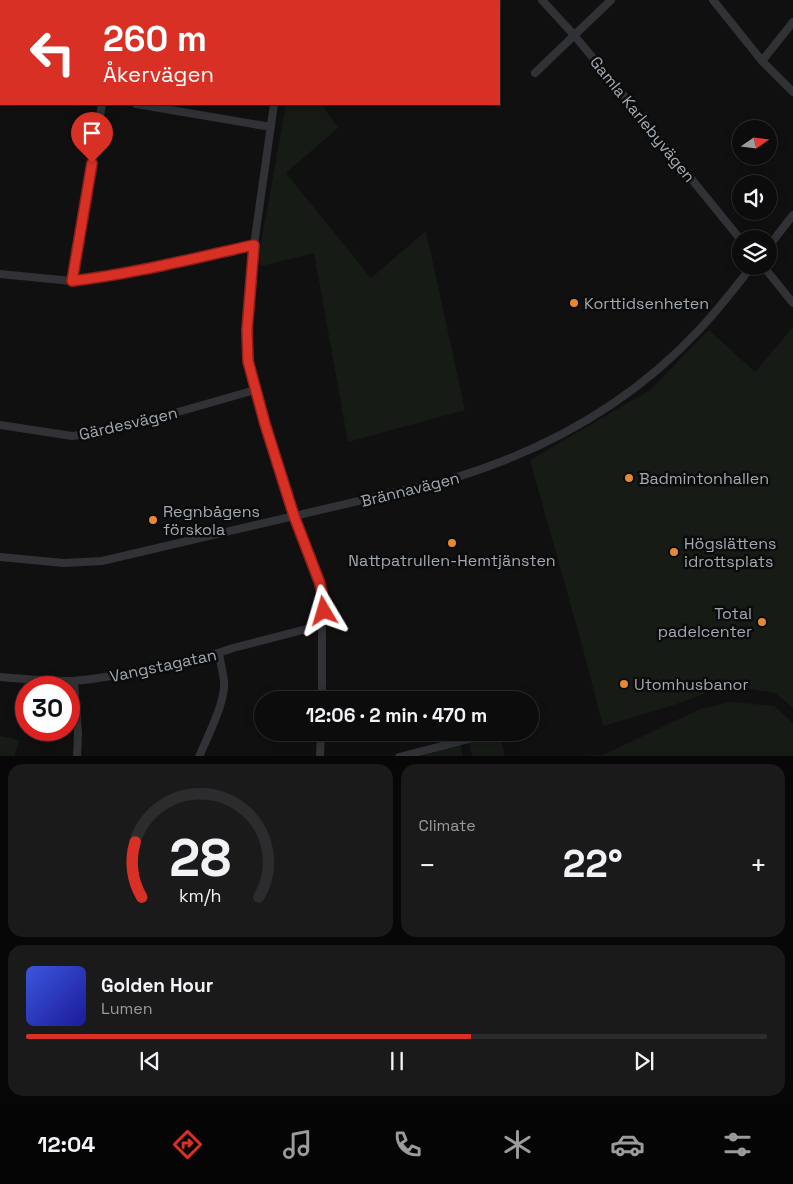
<!DOCTYPE html>
<meta charset="utf-8">
<style>
body{margin:0;font-family:"Space Grotesk",sans-serif;background:#1a1a1b;color:#f1f3f6;height:100vh;display:flex;flex-direction:column;font-size:19px;white-space:nowrap}
*{box-sizing:border-box;margin:0}
p{font-size:16px;color:#9a9b9d}
.icon{flex:none;width:28px;height:28px;fill:none;stroke:currentColor;stroke-width:2;stroke-linecap:round;stroke-linejoin:round}
.map{position:relative;height:756px;overflow:hidden}
.drawer{display:flex;flex-direction:column;gap:8px;padding:8px;background:#070707;flex:1}
.drawer>*{flex:none}
.hud{position:absolute;left:0px;top:0px;width:500px;height:105px;box-shadow:0 2px 12px #0003,0 0 0 1px #2c2c2e;background:#d93025;color:#fff;overflow:hidden}
.needle{width:32px;rotate:76deg}
.tools{position:absolute;left:732px;top:120px;display:grid;gap:10px}
.tools a{display:grid;place-items:center;width:45px;height:45px;border-radius:50%;background:#0c0c0d;box-shadow:0 2px 12px #0003,0 0 0 1px #2c2c2e;font-size:25px}
.speed{position:absolute;left:15px;top:676px;display:flex;gap:10px;font-size:25px;font-weight:700;text-align:center}
.speed>*{display:grid;place-content:center;width:65px;height:65px;border-radius:50%;background:#0c0c0d;box-shadow:0 2px 12px #0003,0 0 0 1px #2c2c2e;line-height:1}
.speed .limit{border:8px solid #d22;background:#fff;color:#111}
.pin{position:absolute;display:grid;place-items:center;width:42px;height:42px;color:#fff;margin:-51px -21px;border-radius:50% 50% 50% 0;rotate:-45deg;box-shadow:0 0 5px #0007}
.pin .icon{rotate:45deg}
.me{position:absolute;width:55px;margin:-28px;rotate:353deg;stroke-linejoin:round;filter:drop-shadow(0 0 4px #0008)}
.turn{display:flex;align-items:center;gap:18px;height:105px;padding:0 20px;font-size:22px}
.turn .icon{width:65px;height:65px;stroke-width:2.5}
.turn b{display:block;font-size:35px;line-height:42px}
.big{font-size:38px;font-weight:600;line-height:1.1}
.drawer .widget{flex:1;display:flex;flex-direction:column;justify-content:center;gap:8px;min-width:0;padding:0 18px;border-radius:15px;background:#1a1a1b}
.drawer .dial{align-items:center;gap:0}
.dial svg{height:130px;overflow:visible;fill:none;stroke:#2c2c2e;stroke-width:7;stroke-linecap:round;text-anchor:middle}
.dial text{fill:#f1f3f6;stroke:none}
.song{display:flex;align-items:center;gap:15px}
.cover{width:60px;height:60px;border-radius:8px;background:linear-gradient(135deg,hsl(230 70% 55%),hsl(240 70% 35%))}
.played{height:5px;border-radius:2px;background:linear-gradient(90deg,#d93025 60%,#2c2c2e 60%)}
.keys{display:flex;justify-content:space-around;direction:ltr}
.heat{display:flex;justify-content:space-between;align-items:center;font-size:28px;direction:ltr}
.drawer .tiles{flex:1;display:grid;gap:8px;grid-template-columns:1fr 1fr}
.widget:last-child{grid-column:span 2}
.trip{position:absolute;left:254px;top:691px;width:285px;height:50px;border-radius:25px;background:#0c0c0d;box-shadow:0 2px 12px #0003,0 0 0 1px #2c2c2e;font-weight:600;line-height:50px;text-align:center}
.tab-bar{display:flex;height:80px;justify-content:space-around;align-items:center;background:#050505;color:#9a9b9d}
.tab-bar .icon{width:35px;height:35px}
.tab-bar .active{color:#d93025}
.tab-bar b{font-size:22px;color:#f1f3f6}
.map>svg:first-child{display:block}
.green{fill:#161b16}
.lines{fill:none;stroke-linecap:round;stroke-linejoin:round}
.street{stroke:#313236;stroke-width:8}
.route-casing{stroke:#8d1f18;stroke-width:12}
.route{stroke:#d93025;stroke-width:9}
.poi-dot{fill:#e68933;stroke:#0b0b0c;stroke-width:2}
.labels{text-anchor:middle;stroke-width:5;stroke-linejoin:round;paint-order:stroke}
.street-label{font-size:16px;fill:#a1a9b1;stroke:#0b0b0c}
.poi-label{font-size:16px;fill:#a1a9b1;stroke:#0b0b0c;text-anchor:start}
</style>
<div class="map">
<svg width="793" height="757" viewBox="0 0 793 757">
<rect width="100%" height="100%" fill="#101011"/>
<path class="green" d="M286,104H324L322,105L338,128L286,173L371,278L426,231L465,410L348,442L314,253L261,266L259,254Z
M793,327V708L775,693L727,685L674,705L603,726L582,645L530,460L650,390L709,330L755,372Z
M731,702L774,706L793,723V756H581L603,755L700,709Z
M500,735L505,756H472L469,743Z
M0,736L20,740L14,756H0Z
M460,744L463,756L414,757Z"/>
<g class="lines">
<path class="street" d="M278,0V1
M542,0L574,35L598,64L741,240
M713,0L762,61L793,92
M119,1V0
M0,22H1
M762,61L793,22
M535,73L611,0
M136,104L271,127
M274,104L254,245L247,330L248,361L265,424L292,509L315,570L322,592L324,611L322,625V700
M769,246L793,215
M763,266L793,303
M0,274L10,275L72,281L93,278L166,264L254,245
M72,281L102,104
M0,425L72,436L88,434L164,416L255,390
M0,557L64,563L102,561L444,481C541,453 629,405 699,330C718,310 735,288 752,266
M0,677C24,679 48,681 72,681C89,680 106,677 122,674C159,668 197,661 233,648L322,625
M74,681L78,733L77,757
M530,723L531,722
M199,757C207,737 226,702 224,681C223,672 220,662 219,653
M320,757L321,732
M399,757L496,732"/>
</g>
<g class="lines">
<g class="route-casing">
<path id="route" d="M92,163L72,281C133,274 194,258 254,245L247,330L248,361L265,424L294,516L319,581L322,592L324,611"/>
</g>
<use href="#route" class="route"/>
</g>
<g class="poi-dot">
<circle cx="574" cy="303" r="5"/>
<circle cx="629" cy="478" r="5"/>
<circle cx="153" cy="520" r="5"/>
<circle cx="452" cy="543" r="5"/>
<circle cx="674" cy="552" r="5"/>
<circle cx="762" cy="622" r="5"/>
<circle cx="624" cy="684" r="5"/>
</g>
<g class="labels">
<g class="street-label">
<text transform="translate(643 119) rotate(51)" y="6">Gamla Karlebyvägen</text>
<text transform="translate(128 423) rotate(-13)" y="6">Gärdesvägen</text>
<text transform="translate(410 489) rotate(-14)" y="6">Brännavägen</text>
<text transform="translate(163 665) rotate(-12)" y="6">Vangstagatan</text>
</g>
<g class="poi-label">
<text x="584" y="309">Korttidsenheten</text>
<text x="639" y="484">Badmintonhallen</text>
<text x="163" y="517">Regnbågens<tspan x="163" dy="18">förskola</tspan></text>
<text x="684" y="549">Högslättens<tspan x="684" dy="18">idrottsplats</tspan></text>
<text x="452" y="566" text-anchor="middle">Nattpatrullen-Hemtjänsten</text>
<text x="752" y="619" text-anchor="end">Total<tspan x="752" dy="18">padelcenter</tspan></text>
<text x="634" y="690">Utomhusbanor</text>
</g>
</g>
</svg>
<div class="tools">
<a><svg class="needle" viewBox="-14 -14 28 28"><path d="M0-13l5 13h-10z" fill="#e53935"/><path d="M0 13l5-13h-10z" fill="#9a9b9d"/></svg></a>
<a><svg class="icon" aria-label="sound" viewBox="0 0 24 24"><path d="M4 9h4l5-4v14l-5-4H4zM17 9q2 3 0 6"/></svg></a>
<a><svg class="icon" aria-label="layers" viewBox="0 0 24 24"><path d="M12 4l9 5-9 5-9-5zM3 14l9 5 9-5"/></svg></a>
</div>
<div class="speed"><div class="limit">30</div></div>
<div class="pin" style="left:92px;top:163px;background:#d93025"><svg class="icon" aria-label="arrive" viewBox="0 0 24 24"><path d="M6 21V4h12l-3 4 3 4H6"/></svg></div>
<svg class="me" style="left:324px;top:611px" viewBox="-20 -20 40 40"><path d="M0-17L14 15 0 8-14 15z" fill="#d93025" stroke="#fff" stroke-width="4"/></svg>
<div class="trip">12:06 · 2 min · 470 m</div>
<div class="hud">
<div class="turn"><svg class="icon" aria-label="left" viewBox="0 0 24 24"><path d="M17 20v-9H6M10 6l-5 5 5 5"/></svg><div><b>260 m</b>Åkervägen</div></div>
</div>
</div>
<section class="drawer">
<div class="tiles">
<div class="widget dial"><svg viewBox="0 0 100 80">
<path d="M14 69A42 42 0 1 1 86 69"/>
<path d="M14 69A42 42 0 0 1 10 35" stroke="#d93025"/>
<text x="50" y="56" font-size="32" font-weight="700">28</text>
<text x="50" y="72" font-size="11">km/h</text>
</svg></div>
<div class="widget"><p>Climate</p>
<div class="heat"><a>−</a><b class="big">22°</b><a>+</a></div>
</div>
<div class="widget">
<div class="song"><i class="cover"></i><div><b>Golden Hour</b><p>Lumen</p></div></div>
<div class="played"></div>
<div class="keys"><svg class="icon" aria-label="previous" viewBox="0 0 24 24"><path d="M18 5L8 12l10 7zM5 5v14"/></svg><svg class="icon" aria-label="pause" viewBox="0 0 24 24"><path d="M8 5v14M16 5v14"/></svg><svg class="icon" aria-label="next" viewBox="0 0 24 24"><path d="M6 5l10 7-10 7zM19 5v14"/></svg></div>
</div>
</div>
</section>
<nav class="tab-bar">
<b>12:04</b>
<svg class="icon active" aria-label="directions" viewBox="0 0 24 24"><path d="M12 3l9 9-9 9-9-9zM9 14v-3h6M13 9l2 2-2 2"/></svg>
<svg class="icon" aria-label="music" viewBox="0 0 24 24"><path d="M9 18V5l10-2v13"/><circle cx="6" cy="18" r="3"/><circle cx="16" cy="16" r="3"/></svg>
<svg class="icon" aria-label="phone" viewBox="0 0 24 24"><path d="M5 4h4l2 5-3 2q2 4 5 5l2-3 5 2v4C11 20 4 13 5 4z"/></svg>
<svg class="icon" aria-label="climate" viewBox="0 0 24 24"><path d="M12 3v18M4 7l16 10M4 17L20 7"/></svg>
<svg class="icon" aria-label="car" viewBox="0 0 24 24"><path d="M5 17H2v-5l4-1 3-4h7l3 4 3 1v5h-3M9 17h6M6 11h13"/><circle cx="7" cy="17" r="2"/><circle cx="17" cy="17" r="2"/></svg>
<svg class="icon" aria-label="filters" viewBox="0 0 24 24"><path d="M4 7h16M4 17h16"/><circle cx="9" cy="7" r="2"/><circle cx="15" cy="17" r="2"/></svg>
</nav>
